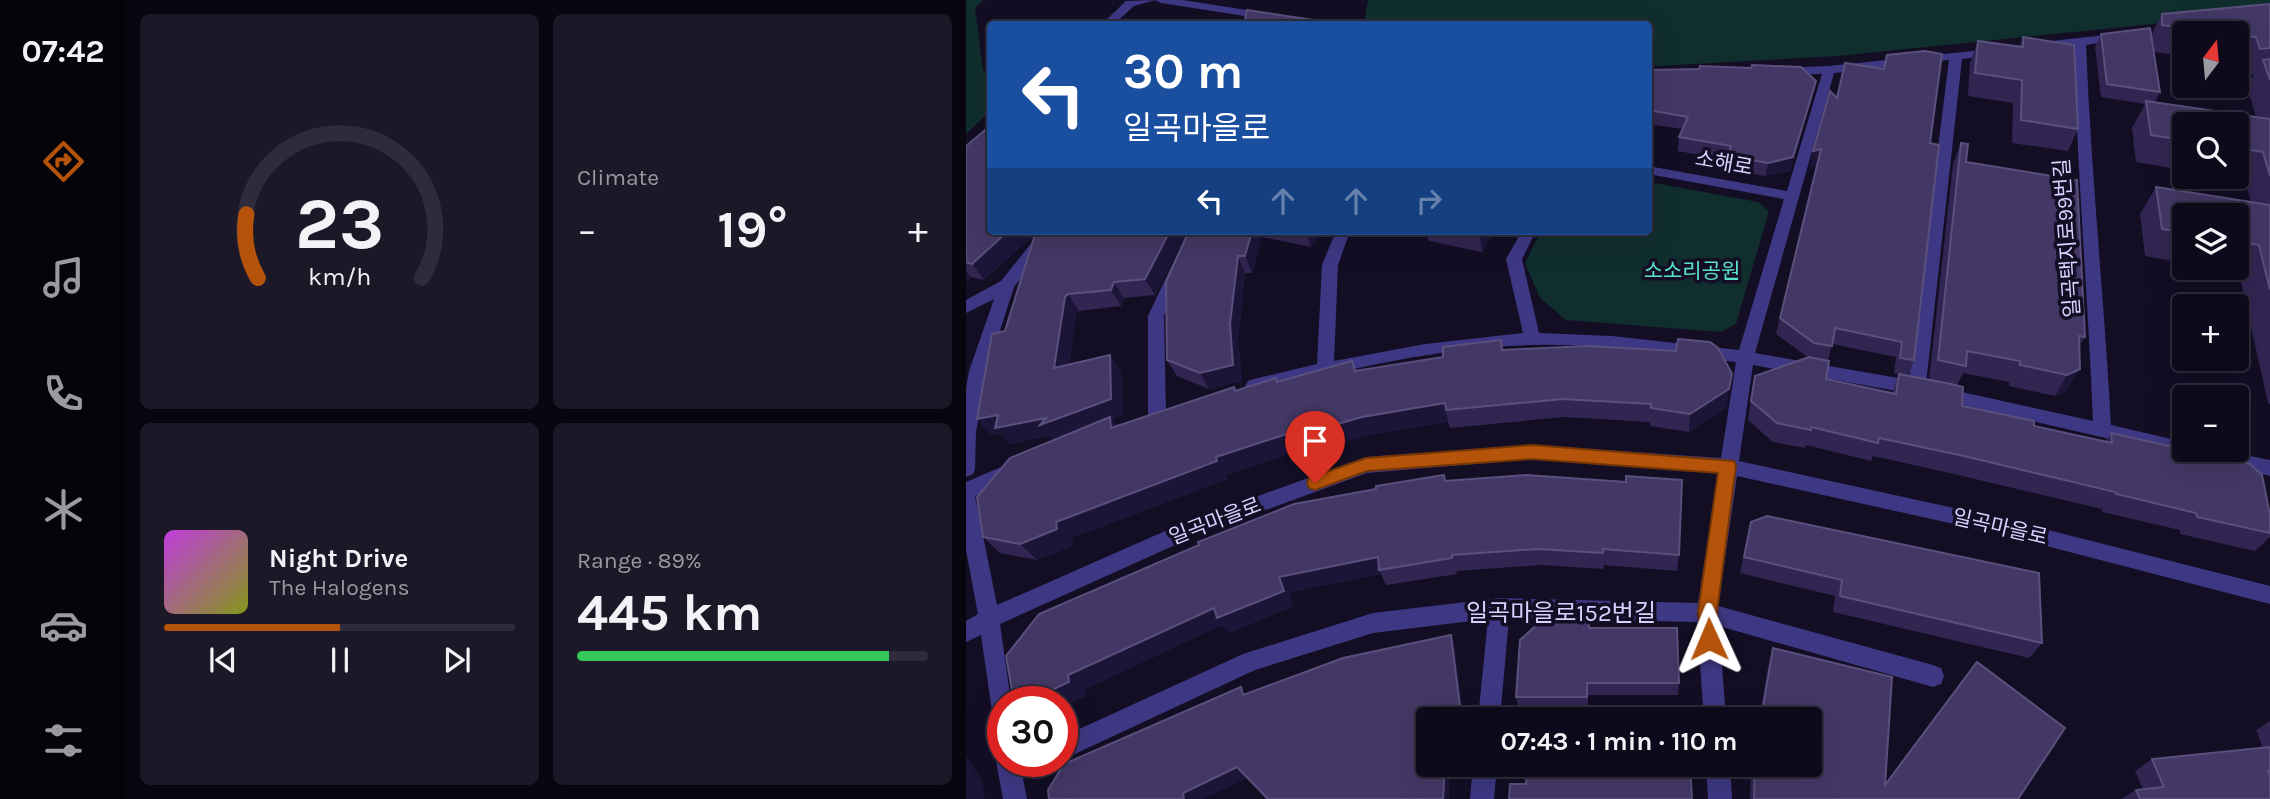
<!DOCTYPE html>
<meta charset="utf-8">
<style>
body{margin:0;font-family:Karla,"Noto Sans KR",sans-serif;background:#1c1828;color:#f1f3f6;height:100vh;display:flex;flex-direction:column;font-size:26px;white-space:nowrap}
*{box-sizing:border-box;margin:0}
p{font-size:23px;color:#9b9aa3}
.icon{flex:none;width:38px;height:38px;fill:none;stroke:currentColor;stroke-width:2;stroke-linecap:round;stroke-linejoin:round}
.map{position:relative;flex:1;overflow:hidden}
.drawer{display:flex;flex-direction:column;gap:14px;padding:14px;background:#08060f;width:840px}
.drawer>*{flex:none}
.top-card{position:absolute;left:21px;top:21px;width:665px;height:214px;border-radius:7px;box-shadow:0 7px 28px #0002,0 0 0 2px #2e2b3a;background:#1a4fa0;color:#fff;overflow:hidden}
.needle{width:46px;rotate:16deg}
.buttons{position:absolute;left:1206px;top:21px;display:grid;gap:14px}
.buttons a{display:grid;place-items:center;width:77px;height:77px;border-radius:7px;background:#0e0a1b;box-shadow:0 7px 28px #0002,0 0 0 2px #2e2b3a;font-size:35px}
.speed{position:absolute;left:21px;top:686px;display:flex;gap:14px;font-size:35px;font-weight:700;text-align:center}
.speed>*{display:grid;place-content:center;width:91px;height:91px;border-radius:50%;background:#0e0a1b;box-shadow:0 7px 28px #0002,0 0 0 2px #2e2b3a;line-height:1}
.speed .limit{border:10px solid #d22;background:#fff;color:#111}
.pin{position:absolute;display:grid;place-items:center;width:60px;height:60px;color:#fff;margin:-72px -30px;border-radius:50% 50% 50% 0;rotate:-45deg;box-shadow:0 0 7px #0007}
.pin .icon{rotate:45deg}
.me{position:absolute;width:77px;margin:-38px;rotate:359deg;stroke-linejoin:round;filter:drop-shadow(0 0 5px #0008)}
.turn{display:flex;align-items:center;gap:24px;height:147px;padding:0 21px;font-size:32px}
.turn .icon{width:91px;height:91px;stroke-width:2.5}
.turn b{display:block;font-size:49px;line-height:60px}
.lanes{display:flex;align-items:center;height:66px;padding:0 21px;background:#0003;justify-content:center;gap:35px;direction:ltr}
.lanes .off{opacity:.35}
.big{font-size:52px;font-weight:700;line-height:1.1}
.drawer .tile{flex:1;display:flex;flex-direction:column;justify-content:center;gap:10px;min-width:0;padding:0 24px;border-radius:10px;background:#1c1828}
.drawer .dial{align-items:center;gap:0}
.dial svg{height:182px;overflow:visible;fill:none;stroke:#2e2b3a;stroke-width:7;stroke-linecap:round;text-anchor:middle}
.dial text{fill:#f1f3f6;stroke:none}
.song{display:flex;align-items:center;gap:21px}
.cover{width:84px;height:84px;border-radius:10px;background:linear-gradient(135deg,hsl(290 70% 55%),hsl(70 70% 35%))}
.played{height:7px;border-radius:4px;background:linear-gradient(90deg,#b45309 50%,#2e2b3a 50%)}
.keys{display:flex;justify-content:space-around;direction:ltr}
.heat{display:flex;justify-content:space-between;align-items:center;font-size:38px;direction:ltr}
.charge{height:10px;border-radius:5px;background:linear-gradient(90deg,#34c759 89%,#2e2b3a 0)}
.drawer .tiles{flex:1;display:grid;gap:14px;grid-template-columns:repeat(2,1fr)}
.trip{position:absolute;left:450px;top:707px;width:406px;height:70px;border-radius:7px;background:#0e0a1b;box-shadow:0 7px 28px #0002,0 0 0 2px #2e2b3a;font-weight:700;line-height:70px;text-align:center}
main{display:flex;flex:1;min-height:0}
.tab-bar{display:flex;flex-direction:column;width:126px;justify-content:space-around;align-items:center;background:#06040b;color:#9b9aa3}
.tab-bar .icon{width:49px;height:49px}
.tab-bar .selected{color:#b45309}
.tab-bar b{font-size:32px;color:#f1f3f6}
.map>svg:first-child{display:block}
.green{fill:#112e2e}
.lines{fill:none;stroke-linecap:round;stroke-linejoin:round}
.service{fill:#3e3884;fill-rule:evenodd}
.minor{fill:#3e3884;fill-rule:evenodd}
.wall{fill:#312652;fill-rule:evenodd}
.shaded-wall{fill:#1d1538}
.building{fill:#433865;stroke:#5a507d;stroke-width:2}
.route{fill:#b45309;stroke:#753606;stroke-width:2}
.labels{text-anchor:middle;stroke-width:7;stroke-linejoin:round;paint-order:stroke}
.street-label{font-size:21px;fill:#d8d1ff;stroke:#130e24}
.park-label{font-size:21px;fill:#5ae2c6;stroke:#130e24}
.near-street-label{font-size:24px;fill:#d8d1ff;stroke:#130e24}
</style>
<main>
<nav class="tab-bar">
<b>07:42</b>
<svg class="icon selected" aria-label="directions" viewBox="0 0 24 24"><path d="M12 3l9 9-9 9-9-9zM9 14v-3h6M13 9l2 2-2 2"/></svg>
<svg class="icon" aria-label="music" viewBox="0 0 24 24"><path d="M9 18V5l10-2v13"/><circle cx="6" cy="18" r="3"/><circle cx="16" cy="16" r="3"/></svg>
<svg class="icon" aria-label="phone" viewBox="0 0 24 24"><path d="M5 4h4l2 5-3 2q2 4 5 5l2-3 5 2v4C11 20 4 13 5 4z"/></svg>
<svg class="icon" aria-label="climate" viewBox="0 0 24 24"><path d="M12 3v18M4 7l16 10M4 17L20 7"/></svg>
<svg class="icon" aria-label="car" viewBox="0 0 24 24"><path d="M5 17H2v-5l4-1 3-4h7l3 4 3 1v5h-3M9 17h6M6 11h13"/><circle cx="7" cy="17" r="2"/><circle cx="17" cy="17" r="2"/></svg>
<svg class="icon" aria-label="filters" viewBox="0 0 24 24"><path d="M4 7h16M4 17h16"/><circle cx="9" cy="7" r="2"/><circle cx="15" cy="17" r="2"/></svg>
</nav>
<section class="drawer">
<div class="tiles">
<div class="tile dial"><svg viewBox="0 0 100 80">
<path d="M14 69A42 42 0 1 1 86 69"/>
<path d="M14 69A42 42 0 0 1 9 41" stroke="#b45309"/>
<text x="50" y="56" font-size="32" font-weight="700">23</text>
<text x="50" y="72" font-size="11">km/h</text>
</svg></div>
<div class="tile"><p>Climate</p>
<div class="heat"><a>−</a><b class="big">19°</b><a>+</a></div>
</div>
<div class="tile">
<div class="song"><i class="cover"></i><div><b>Night Drive</b><p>The Halogens</p></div></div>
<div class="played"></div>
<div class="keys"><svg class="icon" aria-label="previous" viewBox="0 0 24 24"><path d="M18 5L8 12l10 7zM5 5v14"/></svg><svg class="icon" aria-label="pause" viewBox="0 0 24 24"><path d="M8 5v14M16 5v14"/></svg><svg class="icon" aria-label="next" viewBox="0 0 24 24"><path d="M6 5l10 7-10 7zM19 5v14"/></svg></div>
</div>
<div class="tile"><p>Range · 89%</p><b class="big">445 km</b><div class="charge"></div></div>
</div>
</section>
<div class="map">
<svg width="1304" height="799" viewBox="0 0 1304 799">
<rect width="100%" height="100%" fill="#130e24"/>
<path class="green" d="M0,0H17L9,8L17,70L24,76V111L0,134Z
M402,0H1304V12L872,56L693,66L683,65L682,24H398Z
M683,182L792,202L803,211L770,324L755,332L600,320L574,298L559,263L575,231H682Z"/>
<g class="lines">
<path class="service" d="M1304,76V82L1270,86H1268H1270V80Z"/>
<path class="minor" d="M189,0L168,6L148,24H136L160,1Z
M189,0H217L350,21L356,24H331L195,3Z
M1157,33L1163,37L1161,39L1120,45C1125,172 1138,298 1145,425L1218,442V450H1255L1304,460V476L958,396L787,365L773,461L1038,519L1304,586V604L1038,535L771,476L752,606L967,665L975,668L978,676L975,684L967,687L753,626L760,719H738L731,622L543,618L534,719H512L522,619L407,633L289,670L96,760V737L277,654L407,613L533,598L732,603L753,473L566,459L401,473L229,536L34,624L45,702H37V735L29,732L15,635L0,642V621L12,614L0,550V482L40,465L47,462L54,465L56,470L54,475L9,496L31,605L215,524L400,457L566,445L755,458L770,362L761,361C696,353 631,343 565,345C472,347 378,370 288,393L282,391L279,386L282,381L288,379L351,364L356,265L370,231H384L372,265L368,361L459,344L557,333L540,259L556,231H570L556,259L573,333L646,336L773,350L818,199L682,174V166L821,191L856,74L815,75L809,71L811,68L863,66L1035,48V54L996,59L960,384L1127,421C1122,296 1111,171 1108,46L1077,50L1071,46L1077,42ZM983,60L943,380L789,353L868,73Z
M75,231H90L48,287L21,371L10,432L9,469L7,474L0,477V389L3,371L28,299L0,313V300L35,281Z
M222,231H236L198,316L200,414L197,419H185L182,414V316Z
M37,752V761H81L77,769L57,779L61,799H37L30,761Z
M507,765H531L528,799H504Z
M740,765H764L766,799H742Z"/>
</g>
<path class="wall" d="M1304,4V404L1302,403L1273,273L1244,268H1270V215H1218V263L1179,256L1174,214L1190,187L1285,202L1279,179L1262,177H1270V124H1218V170L1170,162L1166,128L1179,104L1135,97L1129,47L1135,34L1185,36L1196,14ZM1218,33H1270V64H1274L1278,76L1288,75L1281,87L1290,117L1189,102L1194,92L1188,52L1218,56Z
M1057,37L1112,129L1102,151L1046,143L1047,103L1002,96L1004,63L1012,41L1053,47Z
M921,55L964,143L948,360L942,376L963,380L987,164L995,143L1000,162L1119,337L1113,346L1101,390L1089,396L1043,386V382L997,373L991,385L996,406L1068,426L1139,442L1145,433L1304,515V537L1289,551L1214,534V530L1136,512V509L988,474L907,456L905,461L840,445L839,448L807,442L782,420L789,376L843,358L810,334L851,165L844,167L847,151L918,69ZM866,344L930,357L928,373L933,374L926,393L860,379L862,361Z
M682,70L850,81L847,94L824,171L799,176L760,169L761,160L712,151L713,137L717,129L682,124Z
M0,146L24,231H221L189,295L158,298L155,306L113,311L110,313L103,365L144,355L155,371L157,415L146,419L151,426L270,390L311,381L537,350L761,407L723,432L684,426V422L598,417L484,428L482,422L402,435L348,451L346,446L260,475L261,479L106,538L107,546L71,560L34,553L17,537L87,440L83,436L43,444L34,433L25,435L11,419L68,235L18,280L5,277L0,282Z
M223,231H358L345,247L296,237L286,273H279L272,340L276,381L243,389L211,376L201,360Z
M449,231H529L516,252L463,241L461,233Z
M480,481L713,555L711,571L638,565L637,569L574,565L490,571L491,574L420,585L415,574L323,592L327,606L263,633L256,625L119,689L120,696L96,707V702Z
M785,522L1076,643L1063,658L867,612L869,596L774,573Z
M623,628L713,683L712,695H622V709L553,708L550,697Z
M807,648L919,785L1052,799H784L785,765H844V719H793L803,662Z
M1304,721V799H1155L1170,790L1177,789L1169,771L1186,759L1297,748L1290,730Z"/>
<path class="shaded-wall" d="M850,81L847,94L824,171L799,176L802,163Z
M855,149L852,165L844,167L847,151Z
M42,231H72L18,280L6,264Z
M204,231H221L189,295L179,279Z
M286,231H293L296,237L286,273L279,256Z
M340,231H358L345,247Z
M516,231H529L516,252L514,236Z
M272,256L279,273L272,340L276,381L243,389L234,373L264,324Z
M0,271L5,277L0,282Z
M148,282L158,298L155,306L145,290Z
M102,294L113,311L110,313L100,385L88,368L99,297Z
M144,355L155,371L157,415L146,419L157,435L87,441L83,436L43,444L34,433L25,435L11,419L32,415Z
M1114,369L1101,390L1089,396L1101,375Z
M766,374L761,407L723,432L724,414Z
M479,403L482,422L402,435L348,451L346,446L260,475L261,479L106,538L107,546L71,560L54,544L90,522L250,457L339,428Z
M412,557L413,570L415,574L323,592L327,606L263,633L256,625L119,689L120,696L96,707V702H60L102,675L313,577Z
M485,635L489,648L498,719H481Z
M0,756L17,782L18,799H0Z
M479,765H484L483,799H477Z
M271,767L282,778L237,799H218L217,793Z"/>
<path class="building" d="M1304,4V48L1294,49L1290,37L1270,35V33H1261L1196,25V14Z
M281,10L374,24H278Z
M1184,28L1194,92L1141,84L1135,34Z
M1057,37L1108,45L1112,129L1055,120L1056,80L1009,73L1012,41L1057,47Z
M959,51L976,54L964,143L973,145L948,360L934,358L936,342L869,328L866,346L848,343L814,318L855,149L847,151L864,91L871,98L879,63L918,69L921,55Z
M1304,59V80L1297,60Z
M786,65L835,67L850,81L827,157L802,163L762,156L765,146L713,137L722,117L682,110V101L685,97H682V70L733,69L734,66L785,68Z
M1180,101L1304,119V176L1297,152L1270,148V124H1218V140L1185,135Z
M24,126V231H42L6,264L0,262V146Z
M995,143L1002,144L1000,162L1111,180L1119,337L1113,336L1114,369L1101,375L1054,365V361L1001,351L1000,366L972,360Z
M1190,187L1304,205V290L1293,245L1270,241V215H1218V232L1196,229Z
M70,231H204L179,279L148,282L145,290L102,294L99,297L88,368L144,355L145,399L74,425L80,418L29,428L32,415L11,419L26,334L39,331Z
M223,231H286L279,256H272L264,324L267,365L234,373L201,360L200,282Z
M490,231H516L514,236Z
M712,339L744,342L752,348L766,374L763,389L724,414L685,408V404L597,399L480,410L479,403L396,417L340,433L339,428L250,457L251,461L90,522L91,529L54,544L17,537L11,497L44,458L144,417L145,428L268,387L269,391L310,378L311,382L386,361L389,371L477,357V347L535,340L536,350L621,346L710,351Z
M843,357L863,361L860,379L930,394L933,374L985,384L997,387L996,406L1068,421V426L1146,443L1145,433L1284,464L1296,475L1304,515V533L1231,517L1230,513L1150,494L1149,492L998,456L913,438L912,443L845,427V430L811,423L785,401L789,376Z
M478,475L479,481L560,475L660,482V476L716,480L713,555L637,549V553L572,549L486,555V558L413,570L412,557L313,577L318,591L251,618L248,608L102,675L103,682L60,702H48L40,656L73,614L233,545L232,542L328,504L410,489V486Z
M801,516L1073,573L1076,643L874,596L876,580L778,557L785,522Z
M623,620V628H711L713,683H621V697H550L554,640L575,621Z
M485,635L494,707L481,710V719H462V765H479L477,799H302L271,767L217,793L218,799H83L82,790L98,764L275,687L277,695L377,658Z
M807,648L926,677L919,785L1011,662L1099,728L1052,799H788L789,765H844V719H795Z
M1304,747V771H1302L1304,776V799H1174L1170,790L1198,787L1186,759Z
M629,765H724L726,799H543L544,784H560L561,768H629Z"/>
<path class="route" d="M566,445L768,461L770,466L751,612L753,639L750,646L743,648L736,646L732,612L752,473L566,459L401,471L349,490L343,488L341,483L343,478L400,458Z"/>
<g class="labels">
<g class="street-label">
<text transform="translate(758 163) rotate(10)" y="7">소해로</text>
<text transform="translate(1101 238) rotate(-94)" y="7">일곡택지로99번길</text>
<text transform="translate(249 521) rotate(-21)" y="7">일곡마을로</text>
<text transform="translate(1034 527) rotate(13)" y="7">일곡마을로</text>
</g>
<g class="park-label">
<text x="726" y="278">소소리공원</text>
</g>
<g class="near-street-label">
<text x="595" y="621">일곡마을로152번길</text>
</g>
</g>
</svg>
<div class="buttons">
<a><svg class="needle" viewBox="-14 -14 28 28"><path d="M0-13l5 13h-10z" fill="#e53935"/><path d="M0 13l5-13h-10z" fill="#9b9aa3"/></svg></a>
<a><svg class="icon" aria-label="search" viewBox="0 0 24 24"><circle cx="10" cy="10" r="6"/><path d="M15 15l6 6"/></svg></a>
<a><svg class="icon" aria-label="layers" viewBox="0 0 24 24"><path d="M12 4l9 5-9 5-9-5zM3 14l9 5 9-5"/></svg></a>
<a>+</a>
<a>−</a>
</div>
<div class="speed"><div class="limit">30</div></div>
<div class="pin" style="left:349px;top:483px;background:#d93025"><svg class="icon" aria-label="arrive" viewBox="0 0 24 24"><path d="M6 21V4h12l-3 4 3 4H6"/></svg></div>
<svg class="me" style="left:743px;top:639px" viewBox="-20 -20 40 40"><path d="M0-17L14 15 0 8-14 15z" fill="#b45309" stroke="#fff" stroke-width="4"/></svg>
<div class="trip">07:43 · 1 min · 110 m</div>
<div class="top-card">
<div class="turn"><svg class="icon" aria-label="left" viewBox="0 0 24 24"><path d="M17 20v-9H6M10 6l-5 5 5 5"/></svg><div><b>30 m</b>일곡마을로</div></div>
<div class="lanes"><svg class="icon" aria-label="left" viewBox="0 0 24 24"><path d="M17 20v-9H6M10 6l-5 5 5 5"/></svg><svg class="icon off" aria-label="ahead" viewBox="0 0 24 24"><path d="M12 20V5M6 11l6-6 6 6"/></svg><svg class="icon off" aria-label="ahead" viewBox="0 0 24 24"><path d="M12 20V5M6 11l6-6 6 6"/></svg><svg class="icon off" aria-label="right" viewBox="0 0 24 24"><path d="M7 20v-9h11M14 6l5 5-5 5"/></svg></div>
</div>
</div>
</main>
